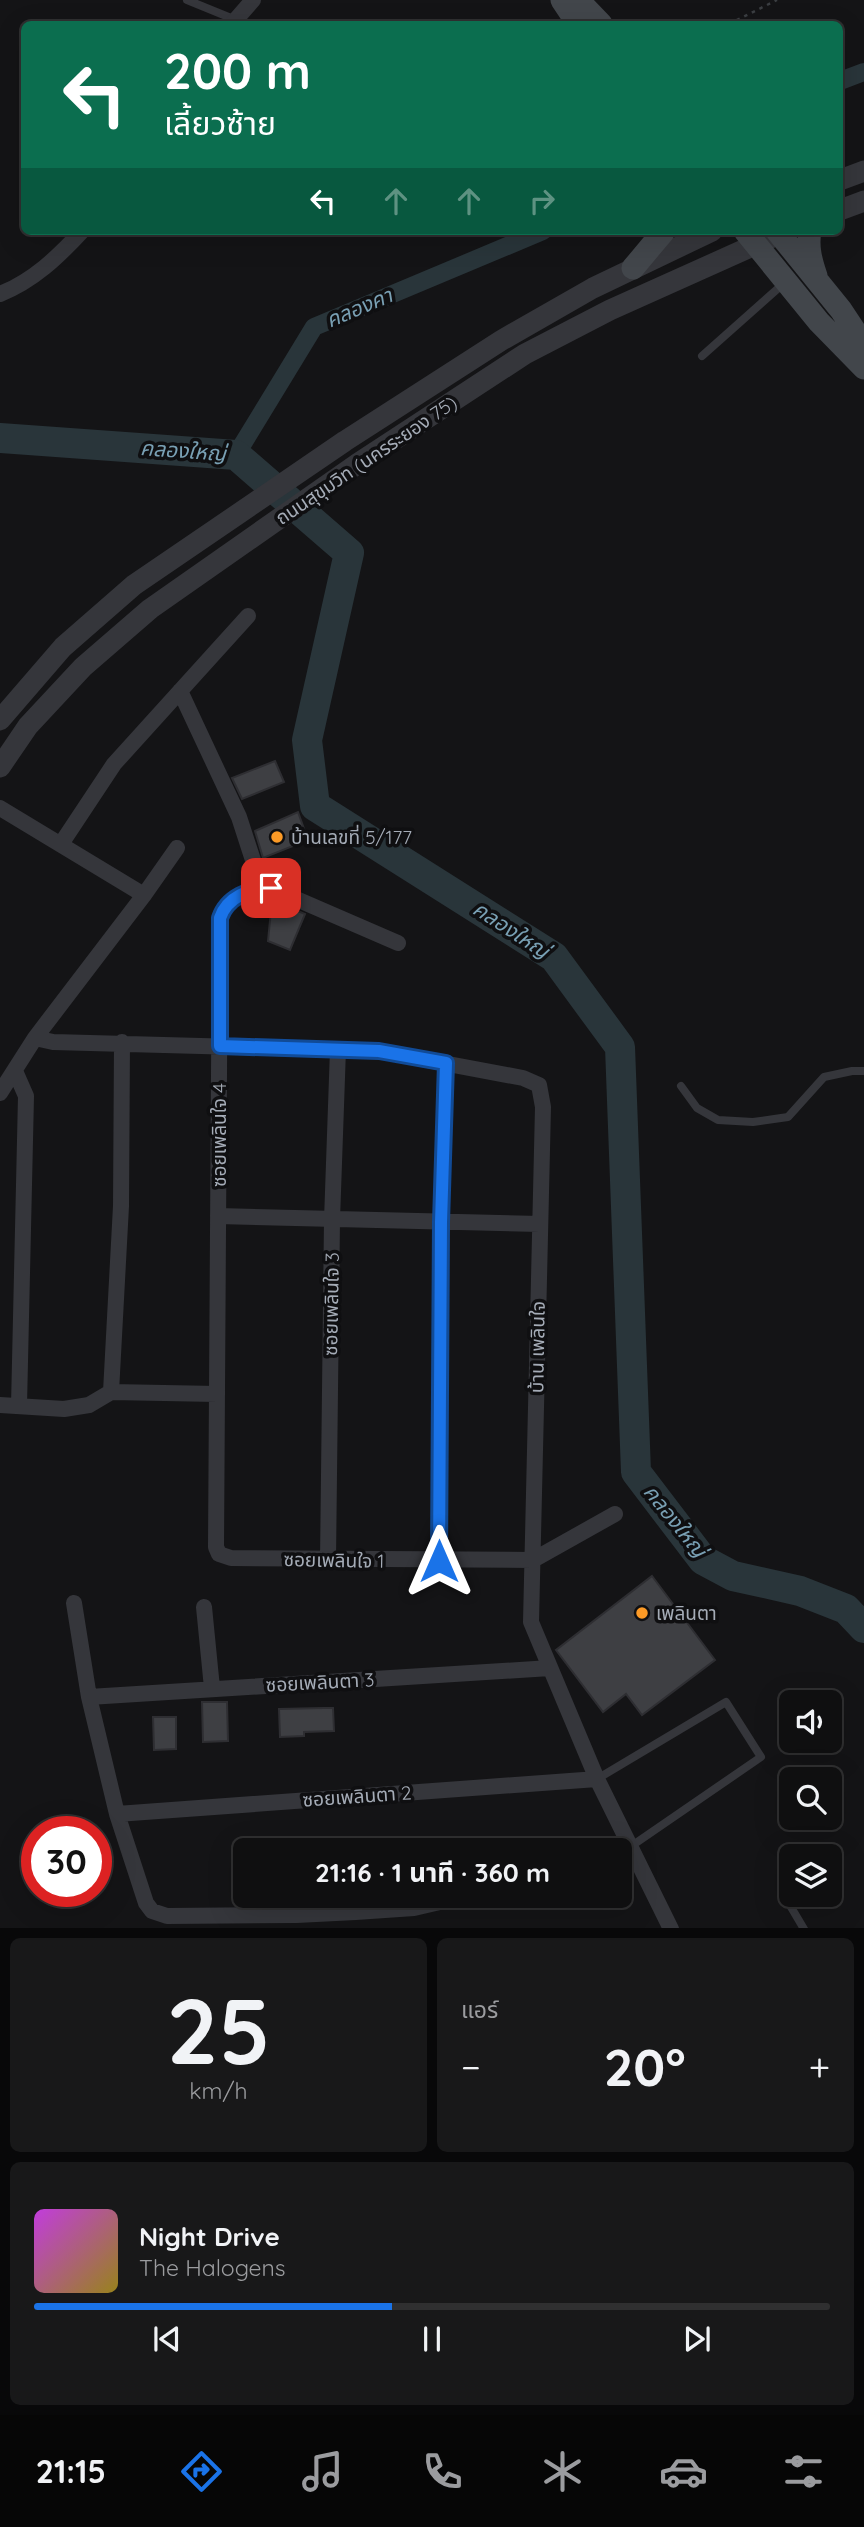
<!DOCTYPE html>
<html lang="th">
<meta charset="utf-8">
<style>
body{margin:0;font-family:Quicksand,"Noto Sans Thai",sans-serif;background:#181819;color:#f1f3f6;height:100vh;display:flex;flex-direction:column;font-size:26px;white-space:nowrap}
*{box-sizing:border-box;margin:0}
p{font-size:23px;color:#9b9c9f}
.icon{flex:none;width:38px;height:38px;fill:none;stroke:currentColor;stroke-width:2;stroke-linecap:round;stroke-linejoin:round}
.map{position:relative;height:1928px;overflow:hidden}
.drawer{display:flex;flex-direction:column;gap:10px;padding:10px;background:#080809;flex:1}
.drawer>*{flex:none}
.banner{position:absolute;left:21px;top:21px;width:822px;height:214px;border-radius:10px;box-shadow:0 7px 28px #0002,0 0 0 2px #2f2f30;background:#0b6e4f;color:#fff;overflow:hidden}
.buttons{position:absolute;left:779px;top:1690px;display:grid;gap:14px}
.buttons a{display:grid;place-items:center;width:63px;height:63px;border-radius:10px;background:#0f0f10;box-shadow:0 7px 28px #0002,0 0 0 2px #2f2f30;font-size:35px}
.speed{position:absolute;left:21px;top:1816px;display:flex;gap:14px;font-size:35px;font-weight:700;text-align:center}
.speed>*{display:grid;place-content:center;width:91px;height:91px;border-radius:50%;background:#0f0f10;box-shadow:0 7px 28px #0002,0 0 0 2px #2f2f30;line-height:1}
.speed .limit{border:10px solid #d22;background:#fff;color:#111}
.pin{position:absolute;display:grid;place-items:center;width:60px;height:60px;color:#fff;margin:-30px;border-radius:14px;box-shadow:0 4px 10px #0006}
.me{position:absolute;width:77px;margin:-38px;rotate:0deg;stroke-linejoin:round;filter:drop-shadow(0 0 5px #0008)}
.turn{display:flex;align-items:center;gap:24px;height:147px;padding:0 28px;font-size:32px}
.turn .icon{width:91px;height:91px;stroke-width:2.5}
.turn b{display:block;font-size:49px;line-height:60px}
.lanes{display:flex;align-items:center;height:66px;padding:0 28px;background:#0003;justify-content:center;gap:35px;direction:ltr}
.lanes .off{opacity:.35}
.big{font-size:52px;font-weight:700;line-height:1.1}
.drawer .tile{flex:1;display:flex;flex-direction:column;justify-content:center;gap:10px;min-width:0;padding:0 24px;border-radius:10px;background:#181819}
.drawer .dial{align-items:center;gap:0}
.dial b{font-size:91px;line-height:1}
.song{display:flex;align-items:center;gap:21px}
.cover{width:84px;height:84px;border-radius:10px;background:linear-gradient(135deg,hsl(290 70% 55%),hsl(50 70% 35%))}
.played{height:7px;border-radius:4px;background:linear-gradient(90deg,#1a73e8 45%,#2f2f30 45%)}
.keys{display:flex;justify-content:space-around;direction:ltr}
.heat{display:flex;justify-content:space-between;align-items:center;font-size:38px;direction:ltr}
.drawer .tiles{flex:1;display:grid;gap:10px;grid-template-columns:1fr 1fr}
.tile:last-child{grid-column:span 2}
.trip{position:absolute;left:233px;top:1838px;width:399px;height:70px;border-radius:10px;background:#0f0f10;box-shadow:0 7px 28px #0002,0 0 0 2px #2f2f30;font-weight:700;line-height:70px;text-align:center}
.dock{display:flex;height:112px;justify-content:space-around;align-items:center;background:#060606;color:#9b9c9f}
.dock .icon{width:49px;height:49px}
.dock .current{color:#1a73e8}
.dock b{font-size:32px;color:#f1f3f6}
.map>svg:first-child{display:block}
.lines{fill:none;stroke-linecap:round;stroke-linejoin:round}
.canal{stroke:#29353a;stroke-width:18}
.river{stroke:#29353a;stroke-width:30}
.building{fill:#3e3f43;stroke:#2e2e32;stroke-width:2}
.path{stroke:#3b3e42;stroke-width:2.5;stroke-dasharray:3.5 5;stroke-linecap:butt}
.service{stroke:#35363b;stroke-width:8}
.minor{stroke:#35363b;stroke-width:16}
.tertiary{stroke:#35363b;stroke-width:21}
.secondary{stroke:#42464b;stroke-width:23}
.route-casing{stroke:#114b97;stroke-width:18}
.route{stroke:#1a73e8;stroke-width:12}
.poi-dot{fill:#fc9a26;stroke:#0f0f11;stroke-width:2.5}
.labels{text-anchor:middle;stroke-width:7;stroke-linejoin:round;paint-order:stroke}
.street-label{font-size:19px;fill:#a5acb7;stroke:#0f0f11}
.poi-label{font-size:19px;fill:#a5acb7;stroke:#0f0f11;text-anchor:start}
.water-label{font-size:21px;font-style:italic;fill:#79a0b4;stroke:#0f0f11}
</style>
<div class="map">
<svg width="864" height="1929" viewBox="0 0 864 1929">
<rect width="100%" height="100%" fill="#141416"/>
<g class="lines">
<path class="canal" d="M840,81L864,72
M236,455L314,327L543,231"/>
<path class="river" d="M0,438L236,455L349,553L307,740L315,806L554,957L620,1047L636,1472L703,1560L733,1576L800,1591L846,1609L864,1628"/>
</g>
<path class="building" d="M275,761L284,782L242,799L232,778Z
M298,812L308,840L263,858L255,831Z
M272,900L305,914L290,950L268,941Z
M652,1576L715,1660L642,1715L626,1694L603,1712L556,1650Z
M202,1702H227L228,1741L203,1742Z
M323,1708H333L334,1731L304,1732V1736L280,1737L279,1709Z
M153,1717H176V1749L154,1750Z"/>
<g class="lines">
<path class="path" d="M729,24L777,0"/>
<path class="service" d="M187,0L236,20
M702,356L783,284
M681,1086L697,1108L718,1120L753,1122L788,1117L824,1077L852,1071H864
M597,1779L726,1702L761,1757L630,1847
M788,1902L804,1929"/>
<path class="minor" d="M232,24L253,0
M0,294C33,281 58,257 82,231
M180,691L239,817L262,888
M0,808L144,895
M61,844L114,764L248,616
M398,943L271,888C250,888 227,897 220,918L216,1547L219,1554L231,1558L533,1560L615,1514
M35,1038L53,1042L379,1051L523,1078L539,1085L543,1107L531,1622L597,1779L671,1929
M15,1071L26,1096L19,1406
M0,1093L35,1038L144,895L177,848
M218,1216L540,1224
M111,1392L121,1206L122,1042
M0,1405L64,1409L89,1405L111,1392L217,1394
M328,1560L332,1220L338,1049
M439,1561L441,1222L446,1063
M74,1603L89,1697L117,1814L146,1903L152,1911L167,1916L296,1915L356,1912L414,1908L470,1895
M204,1607L212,1688
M89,1697L550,1668
M117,1814L597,1779"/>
<path class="tertiary" d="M840,180L864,171
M840,210L864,201
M0,720L63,647L134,585L345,441L502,340L593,288L712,231
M0,767L28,726L83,667L150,609L357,464L525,354L610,310L786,231"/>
<path class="secondary" d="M562,0L578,24
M578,0L601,24
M745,231L819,322L864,368
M777,231L841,310L864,345
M810,231C807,247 811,261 816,276
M633,268L664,231"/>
</g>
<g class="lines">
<g class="route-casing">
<path id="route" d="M271,888C250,888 227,897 220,918V1046L379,1051L446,1063L441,1222L439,1561"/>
</g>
<use href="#route" class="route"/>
</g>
<g class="poi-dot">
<circle cx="277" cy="837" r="7"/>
<circle cx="642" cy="1613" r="7"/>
</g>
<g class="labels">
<g class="street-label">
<text transform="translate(366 460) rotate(-34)" y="7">ถนนสุขุมวิท (นครระยอง 75)</text>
<text transform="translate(219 1135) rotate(-90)" y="7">ซอยเพลินใจ 4</text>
<text transform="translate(331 1304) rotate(-89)" y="7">ซอยเพลินใจ 3</text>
<text transform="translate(537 1347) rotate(-89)" y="7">บ้าน เพลินใจ</text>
<text transform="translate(334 1560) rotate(1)" y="7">ซอยเพลินใจ 1</text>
<text transform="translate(320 1682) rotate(-3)" y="7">ซอยเพลินตา 3</text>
<text transform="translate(357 1796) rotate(-4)" y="7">ซอยเพลินตา 2</text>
</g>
<g class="poi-label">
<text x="291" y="844">บ้านเลขที่ 5/177</text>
<text x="656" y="1620">เพลินตา</text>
</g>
<g class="water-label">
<text transform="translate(359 308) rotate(-23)" y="7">คลองคา</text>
<text transform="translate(183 451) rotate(4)" y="7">คลองใหญ่</text>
<text transform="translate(511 930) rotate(33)" y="7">คลองใหญ่</text>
<text transform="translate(675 1521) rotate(51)" y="7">คลองใหญ่</text>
</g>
</g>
</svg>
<div class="buttons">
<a><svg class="icon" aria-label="sound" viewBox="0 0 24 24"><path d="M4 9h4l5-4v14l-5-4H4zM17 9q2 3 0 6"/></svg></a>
<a><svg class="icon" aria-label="search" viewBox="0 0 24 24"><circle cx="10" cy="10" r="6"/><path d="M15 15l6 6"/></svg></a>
<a><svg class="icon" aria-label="layers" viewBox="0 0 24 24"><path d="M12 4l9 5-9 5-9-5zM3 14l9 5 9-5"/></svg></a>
</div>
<div class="speed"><div class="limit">30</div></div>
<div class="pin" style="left:271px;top:888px;background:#d93025"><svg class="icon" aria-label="arrive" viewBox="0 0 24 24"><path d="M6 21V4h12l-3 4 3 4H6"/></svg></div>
<svg class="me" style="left:439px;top:1561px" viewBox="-20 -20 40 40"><path d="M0-17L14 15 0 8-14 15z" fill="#1a73e8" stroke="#fff" stroke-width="4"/></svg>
<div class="trip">21:16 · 1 นาที · 360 m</div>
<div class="banner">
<div class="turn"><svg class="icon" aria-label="left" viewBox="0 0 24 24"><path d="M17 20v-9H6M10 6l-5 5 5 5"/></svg><div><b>200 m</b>เลี้ยวซ้าย</div></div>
<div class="lanes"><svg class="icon" aria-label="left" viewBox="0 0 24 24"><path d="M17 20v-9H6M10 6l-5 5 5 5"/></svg><svg class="icon off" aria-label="ahead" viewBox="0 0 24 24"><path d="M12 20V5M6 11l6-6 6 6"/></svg><svg class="icon off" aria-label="ahead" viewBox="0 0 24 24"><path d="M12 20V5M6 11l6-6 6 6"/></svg><svg class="icon off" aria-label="right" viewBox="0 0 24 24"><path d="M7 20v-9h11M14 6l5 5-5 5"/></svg></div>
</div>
</div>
<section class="drawer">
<div class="tiles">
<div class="tile dial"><b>25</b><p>km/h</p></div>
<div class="tile"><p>แอร์</p>
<div class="heat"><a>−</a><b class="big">20°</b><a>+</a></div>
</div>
<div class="tile">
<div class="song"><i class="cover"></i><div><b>Night Drive</b><p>The Halogens</p></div></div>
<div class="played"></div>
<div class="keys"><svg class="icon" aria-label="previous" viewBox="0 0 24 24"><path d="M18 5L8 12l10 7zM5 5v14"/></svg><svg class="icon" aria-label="pause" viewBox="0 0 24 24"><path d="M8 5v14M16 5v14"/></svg><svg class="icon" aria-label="next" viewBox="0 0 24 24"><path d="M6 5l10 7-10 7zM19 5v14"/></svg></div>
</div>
</div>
</section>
<nav class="dock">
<b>21:15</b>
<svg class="icon current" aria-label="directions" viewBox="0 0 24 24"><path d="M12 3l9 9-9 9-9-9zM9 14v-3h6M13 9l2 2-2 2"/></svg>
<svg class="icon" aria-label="music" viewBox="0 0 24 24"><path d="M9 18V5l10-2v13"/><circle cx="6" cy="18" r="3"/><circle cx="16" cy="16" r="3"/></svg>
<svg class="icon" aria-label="phone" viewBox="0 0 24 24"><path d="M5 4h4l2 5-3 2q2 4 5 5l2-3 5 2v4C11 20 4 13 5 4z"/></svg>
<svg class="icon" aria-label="climate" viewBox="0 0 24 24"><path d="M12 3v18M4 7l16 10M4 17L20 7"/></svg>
<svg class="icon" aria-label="car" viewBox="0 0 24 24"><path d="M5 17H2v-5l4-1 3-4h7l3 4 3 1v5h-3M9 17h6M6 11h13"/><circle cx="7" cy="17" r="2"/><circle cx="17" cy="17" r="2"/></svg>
<svg class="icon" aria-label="filters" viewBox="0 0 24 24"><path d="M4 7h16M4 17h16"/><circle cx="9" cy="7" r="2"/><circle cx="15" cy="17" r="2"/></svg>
</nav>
